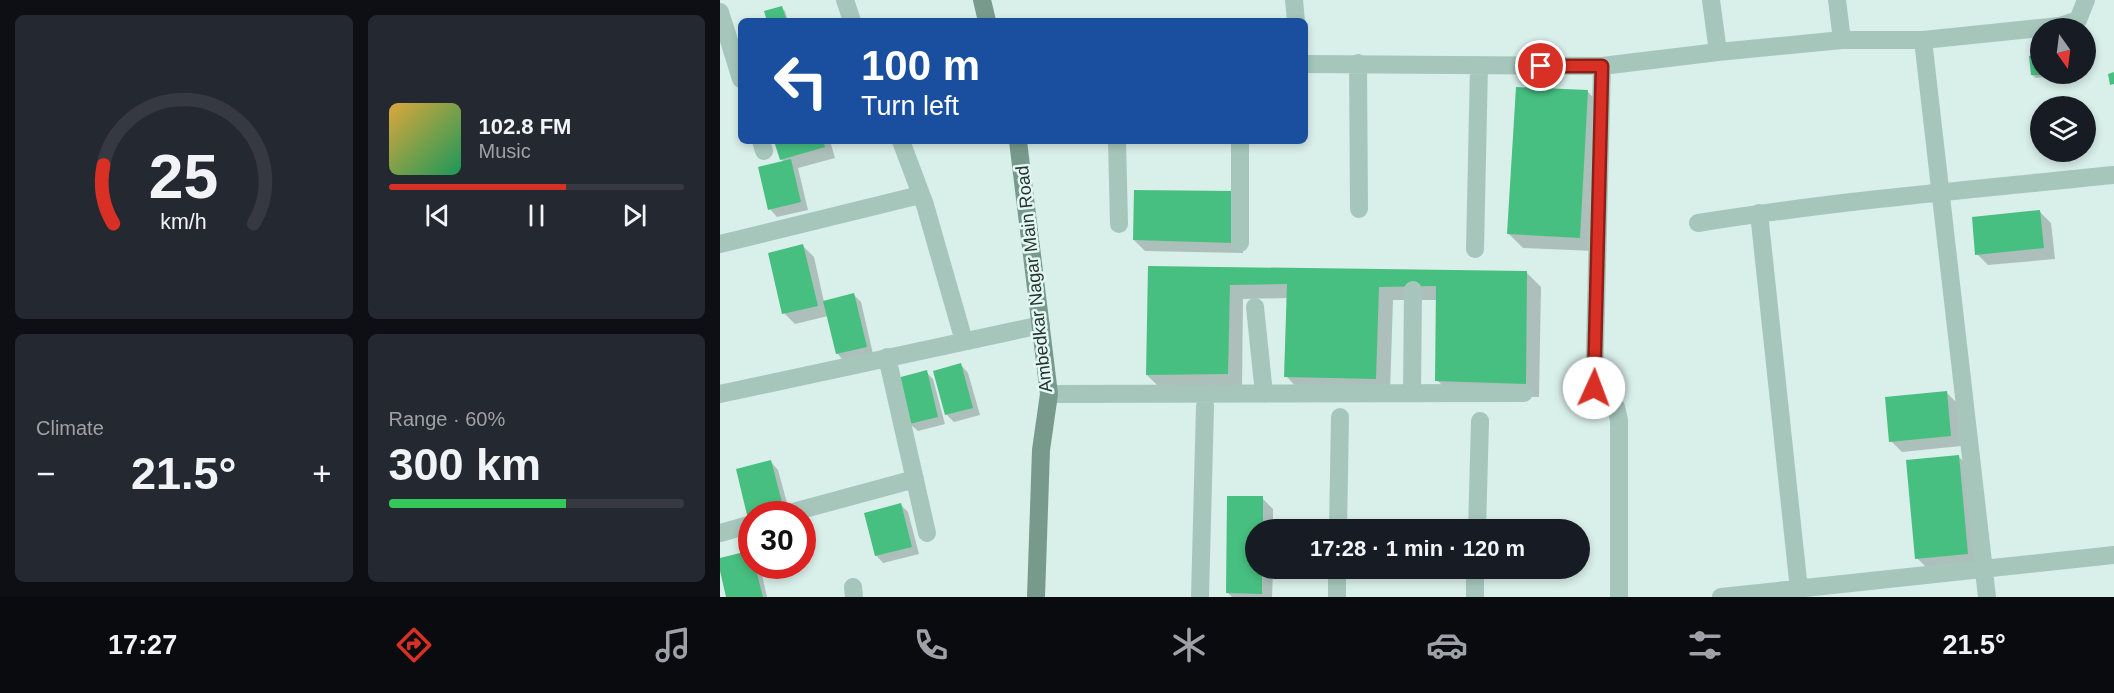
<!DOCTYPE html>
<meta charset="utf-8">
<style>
body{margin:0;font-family:Arial,sans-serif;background:#242831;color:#f1f3f6;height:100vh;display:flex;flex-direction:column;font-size:22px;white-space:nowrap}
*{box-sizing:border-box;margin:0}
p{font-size:20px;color:#9ea1a6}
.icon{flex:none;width:33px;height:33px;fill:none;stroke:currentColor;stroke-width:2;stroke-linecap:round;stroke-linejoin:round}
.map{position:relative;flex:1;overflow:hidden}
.panel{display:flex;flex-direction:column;gap:15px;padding:15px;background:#0d0f14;width:720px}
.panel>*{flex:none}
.hud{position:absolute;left:18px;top:18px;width:570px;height:126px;border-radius:9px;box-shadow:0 3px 9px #0003;background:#1a4fa0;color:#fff;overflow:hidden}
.needle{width:39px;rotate:166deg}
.buttons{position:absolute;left:1310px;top:18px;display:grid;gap:12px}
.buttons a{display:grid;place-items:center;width:66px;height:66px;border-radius:50%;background:#171b24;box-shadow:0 3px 9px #0003;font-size:30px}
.speed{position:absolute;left:18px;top:501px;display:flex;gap:12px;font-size:30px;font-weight:700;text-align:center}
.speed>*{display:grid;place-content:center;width:78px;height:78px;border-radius:50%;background:#171b24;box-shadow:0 3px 9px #0003;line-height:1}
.speed .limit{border:9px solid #d22;background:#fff;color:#111}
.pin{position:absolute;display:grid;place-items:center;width:51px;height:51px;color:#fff;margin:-26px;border:3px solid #fff;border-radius:50%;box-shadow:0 2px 6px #0007}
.me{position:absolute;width:66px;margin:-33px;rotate:2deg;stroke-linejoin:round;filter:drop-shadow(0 0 4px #0008)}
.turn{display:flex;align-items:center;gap:21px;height:126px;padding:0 24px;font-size:27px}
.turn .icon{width:78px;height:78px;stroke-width:2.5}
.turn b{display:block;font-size:42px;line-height:51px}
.big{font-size:45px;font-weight:800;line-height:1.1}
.panel .tile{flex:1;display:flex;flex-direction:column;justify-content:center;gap:9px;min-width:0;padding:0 21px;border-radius:9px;background:#242831}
.panel .dial{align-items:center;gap:0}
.dial svg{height:156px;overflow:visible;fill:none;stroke:#363941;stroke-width:7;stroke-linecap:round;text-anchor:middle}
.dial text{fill:#f1f3f6;stroke:none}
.song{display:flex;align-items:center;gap:18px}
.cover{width:72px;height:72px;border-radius:9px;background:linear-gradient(135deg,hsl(40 70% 55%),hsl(150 70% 35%))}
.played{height:6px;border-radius:3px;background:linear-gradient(90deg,#d93025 60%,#363941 60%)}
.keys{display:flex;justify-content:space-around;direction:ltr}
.heat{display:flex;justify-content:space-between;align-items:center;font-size:33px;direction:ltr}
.charge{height:9px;border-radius:4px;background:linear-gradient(90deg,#34c759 60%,#363941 0)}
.panel .tiles{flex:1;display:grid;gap:15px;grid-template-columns:repeat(2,1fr)}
.trip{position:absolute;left:525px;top:519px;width:345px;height:60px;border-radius:30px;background:#171b24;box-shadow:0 3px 9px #0003;font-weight:800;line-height:60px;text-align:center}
.tab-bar{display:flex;height:96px;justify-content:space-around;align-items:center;background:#090b0e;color:#9ea1a6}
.tab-bar .icon{width:42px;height:42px}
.tab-bar .active{color:#d93025}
.tab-bar b{font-size:27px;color:#f1f3f6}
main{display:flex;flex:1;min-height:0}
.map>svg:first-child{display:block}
.shadow{fill:#0003}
.building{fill:#47bf80}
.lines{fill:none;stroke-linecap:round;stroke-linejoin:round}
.street{stroke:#a6c6bc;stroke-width:18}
.secondary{stroke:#779a8c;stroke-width:18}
.route-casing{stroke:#8d1f18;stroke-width:15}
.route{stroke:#d93025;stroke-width:10}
.labels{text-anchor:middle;stroke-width:5;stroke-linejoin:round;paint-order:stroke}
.street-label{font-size:18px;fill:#26332d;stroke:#e4f8f3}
</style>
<main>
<section class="panel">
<div class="tiles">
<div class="tile dial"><svg viewBox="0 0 100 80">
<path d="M14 69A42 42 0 1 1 86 69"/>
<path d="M14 69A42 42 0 0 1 9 39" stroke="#d93025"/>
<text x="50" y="56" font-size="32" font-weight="700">25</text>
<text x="50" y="72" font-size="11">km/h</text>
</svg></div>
<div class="tile">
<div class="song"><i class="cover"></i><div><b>102.8 FM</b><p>Music</p></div></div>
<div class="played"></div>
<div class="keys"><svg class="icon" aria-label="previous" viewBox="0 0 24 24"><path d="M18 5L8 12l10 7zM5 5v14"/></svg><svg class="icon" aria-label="pause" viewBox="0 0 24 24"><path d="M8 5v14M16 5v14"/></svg><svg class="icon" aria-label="next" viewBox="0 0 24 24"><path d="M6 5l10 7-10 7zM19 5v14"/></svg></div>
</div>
<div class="tile"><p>Climate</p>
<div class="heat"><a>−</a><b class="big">21.5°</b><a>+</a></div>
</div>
<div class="tile"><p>Range · 60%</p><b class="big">300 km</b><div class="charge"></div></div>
</div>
</section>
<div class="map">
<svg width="1394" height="597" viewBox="0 0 1394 597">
<rect width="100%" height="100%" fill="#d9efea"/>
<path class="shadow" d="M62,8L65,11L68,21H48L46,12Z
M1320,57V74H1334V76L1316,78L1312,75Z
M1346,74H1359V76L1350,78Z
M868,92L882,106L874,251L803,248L789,234Z
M56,141H110L115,158L78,168L88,210L57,217L50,209L64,162L61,159Z
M524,204L523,253L425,251L414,240Z
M1320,212L1331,223L1335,259L1268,265L1257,254Z
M83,246L94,257L104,302L134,295L141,302L153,354L124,361L117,353L108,316L75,324L64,313Z
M429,267L807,273L821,287L819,397L731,394L717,380V300H673L670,392L580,391L566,376L568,298L523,299L522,388L441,389L427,375Z
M241,365L248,373L260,415L234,422L227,415Z
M206,372L213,379L225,424L198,431L190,424Z
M1226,392L1237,403L1241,446L1182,452L1171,441Z
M1239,457L1250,468L1258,565L1208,569L1197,558Z
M51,462L58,470L70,514H32Z
M542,498L553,509V530H536V568H553L552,597H512L508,593Z
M181,505L188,512L199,554L163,563L156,555Z
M0,559L40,566L47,597H8Z"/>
<path class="building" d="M62,6L66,19L47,21L44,11Z
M1320,55V75H1311L1309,56Z
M1394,72V84L1390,85L1388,74Z
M796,87L868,90L860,238L787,234Z
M54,141H103L105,147L60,160Z
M71,159L81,202L48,210L38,167Z
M414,190L514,191L513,243L413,240Z
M1320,210L1324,248L1255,255L1252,217Z
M83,244L98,306L62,314L48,253Z
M428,266L807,271L806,384L715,381L716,286L659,287L656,379L564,377L567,284L510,285L508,374L426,375Z
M134,293L147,347L116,354L103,301Z
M241,363L253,408L225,415L213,371Z
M207,370L218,417L189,424L177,378Z
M1227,391L1231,436L1169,442L1165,397Z
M1239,455L1248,554L1195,559L1186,460Z
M51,460L64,510L47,514H32V518L28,519L16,469Z
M507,496H543V530H536V568H542V594L506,593Z
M181,503L192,547L155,556L144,513Z
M32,550V566H35L43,597H6L0,571V558Z"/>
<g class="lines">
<path class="street" d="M125,0L132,21
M574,0L576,21
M991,0L998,52
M1117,0L1122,40
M0,12L21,79
M1203,40L1267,597
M638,63L639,209
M585,64L882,66L998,52L1122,40H1203L1340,26L1358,20L1366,0
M882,66L874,388L896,407L899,420V597
M41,141L44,151
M181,141L205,205L244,341
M397,141L399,224
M520,141V243
M1039,213L1079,590
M978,223C1116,201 1255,189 1394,175
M0,244L200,195
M755,249L759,66
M535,307L544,394
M167,357L207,533
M692,393L693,290
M0,394L321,325
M329,394L804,393
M66,514L195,479
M618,530L620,417
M757,530L760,421
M0,533L32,524
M133,587L134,597
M480,597L485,406
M617,597V568
M755,597V568
M1001,597L1394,555"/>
<path class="secondary" d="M262,0L267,21
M298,141L329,394L321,450L316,597"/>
</g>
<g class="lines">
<g class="route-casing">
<path id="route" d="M821,66H882L874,388"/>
</g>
<use href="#route" class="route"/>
</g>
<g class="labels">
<g class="street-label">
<text transform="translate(314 279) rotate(-96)" y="6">Ambedkar Nagar Main Road</text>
</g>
</g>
</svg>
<div class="buttons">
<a><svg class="needle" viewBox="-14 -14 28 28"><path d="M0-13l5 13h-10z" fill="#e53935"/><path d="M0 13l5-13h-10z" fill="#9ea1a6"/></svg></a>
<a><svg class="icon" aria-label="layers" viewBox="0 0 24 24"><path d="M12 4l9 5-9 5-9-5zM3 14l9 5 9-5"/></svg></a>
</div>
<div class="speed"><div class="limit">30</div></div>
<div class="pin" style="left:821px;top:66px;background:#d93025"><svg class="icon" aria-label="arrive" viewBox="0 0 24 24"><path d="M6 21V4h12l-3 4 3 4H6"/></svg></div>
<svg class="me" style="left:874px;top:388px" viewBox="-20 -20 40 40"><circle r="19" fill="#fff"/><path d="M0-13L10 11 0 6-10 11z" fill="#d93025"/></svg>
<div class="trip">17:28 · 1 min · 120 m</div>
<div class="hud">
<div class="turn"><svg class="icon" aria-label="left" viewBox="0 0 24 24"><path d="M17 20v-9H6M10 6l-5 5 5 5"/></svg><div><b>100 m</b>Turn left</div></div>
</div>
</div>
</main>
<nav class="tab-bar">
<b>17:27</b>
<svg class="icon active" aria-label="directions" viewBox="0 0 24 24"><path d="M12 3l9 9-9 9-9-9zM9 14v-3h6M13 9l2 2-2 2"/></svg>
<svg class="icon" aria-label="music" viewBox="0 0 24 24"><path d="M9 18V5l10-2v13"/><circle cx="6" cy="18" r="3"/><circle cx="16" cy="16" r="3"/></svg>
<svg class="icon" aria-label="phone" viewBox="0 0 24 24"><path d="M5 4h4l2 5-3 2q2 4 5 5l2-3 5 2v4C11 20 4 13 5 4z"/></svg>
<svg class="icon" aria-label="climate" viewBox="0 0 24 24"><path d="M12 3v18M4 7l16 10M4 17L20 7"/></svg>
<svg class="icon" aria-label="car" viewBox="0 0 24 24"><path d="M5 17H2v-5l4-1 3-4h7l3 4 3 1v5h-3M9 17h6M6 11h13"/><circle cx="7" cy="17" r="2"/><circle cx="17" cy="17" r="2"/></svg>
<svg class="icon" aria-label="filters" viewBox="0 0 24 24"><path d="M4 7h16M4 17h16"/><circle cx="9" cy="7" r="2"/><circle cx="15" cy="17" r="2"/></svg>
<b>21.5°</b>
</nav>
